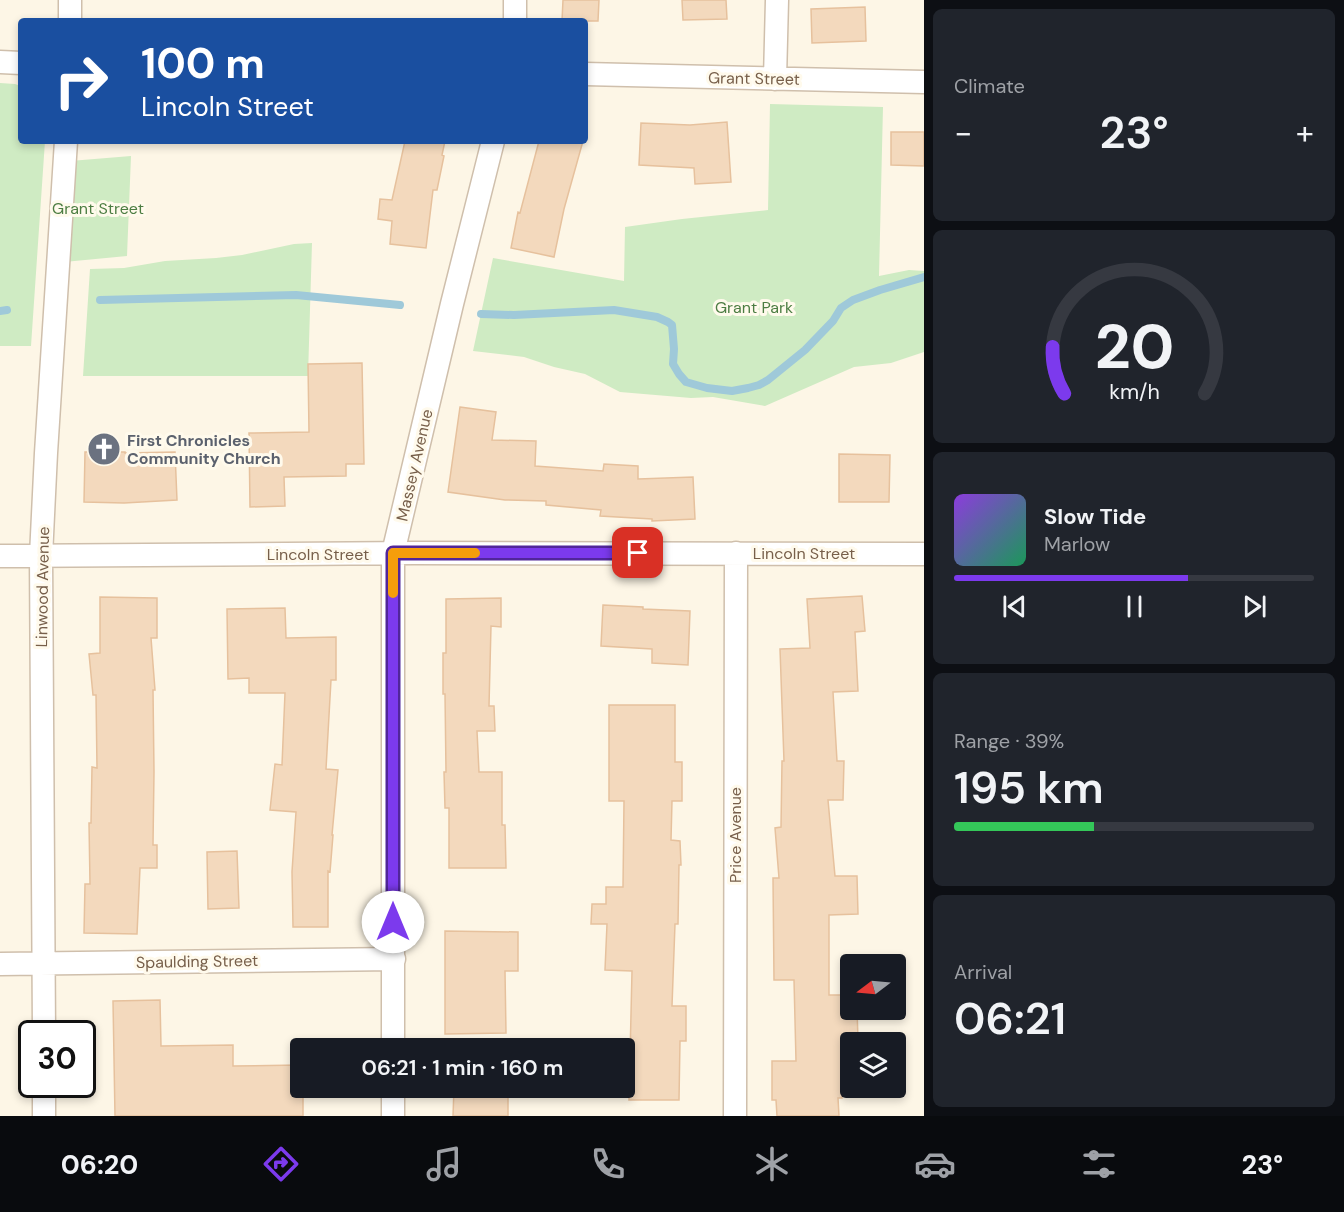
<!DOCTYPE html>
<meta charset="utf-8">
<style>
body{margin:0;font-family:"DM Sans",sans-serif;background:#20242c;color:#f1f3f6;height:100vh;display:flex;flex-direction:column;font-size:22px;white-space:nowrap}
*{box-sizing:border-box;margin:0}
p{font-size:20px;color:#9ea1a6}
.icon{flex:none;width:33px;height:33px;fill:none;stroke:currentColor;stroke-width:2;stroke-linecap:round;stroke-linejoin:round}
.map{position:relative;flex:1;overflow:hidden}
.sheet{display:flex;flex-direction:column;gap:9px;padding:9px;background:#0d0f14;width:420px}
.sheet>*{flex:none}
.top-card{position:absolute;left:18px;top:18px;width:570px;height:126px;border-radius:6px;box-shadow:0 3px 9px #0003;background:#1a4fa0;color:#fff;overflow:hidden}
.needle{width:39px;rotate:254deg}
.controls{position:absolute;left:840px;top:954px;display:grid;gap:12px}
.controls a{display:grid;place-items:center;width:66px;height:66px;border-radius:6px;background:#171b24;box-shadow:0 3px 9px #0003;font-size:30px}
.speed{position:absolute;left:18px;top:1020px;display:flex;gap:12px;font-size:30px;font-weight:700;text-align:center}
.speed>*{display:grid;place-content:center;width:78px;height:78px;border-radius:50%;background:#171b24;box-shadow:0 3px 9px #0003;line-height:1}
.speed .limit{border:3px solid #111;border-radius:9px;background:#fff;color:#111}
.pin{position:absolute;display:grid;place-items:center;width:51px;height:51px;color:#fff;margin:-26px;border-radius:12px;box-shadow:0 3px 9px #0006}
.me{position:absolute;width:66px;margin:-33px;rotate:0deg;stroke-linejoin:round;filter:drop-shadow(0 0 4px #0008)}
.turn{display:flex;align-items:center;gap:21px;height:126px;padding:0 24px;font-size:27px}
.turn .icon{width:78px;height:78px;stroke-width:2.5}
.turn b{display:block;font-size:42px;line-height:51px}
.big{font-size:45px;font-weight:600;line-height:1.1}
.sheet .card{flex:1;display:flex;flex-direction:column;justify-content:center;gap:9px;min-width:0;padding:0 21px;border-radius:9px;background:#20242c}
.sheet .dial{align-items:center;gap:0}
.dial svg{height:156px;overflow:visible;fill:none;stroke:#363941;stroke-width:7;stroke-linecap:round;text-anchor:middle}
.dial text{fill:#f1f3f6;stroke:none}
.song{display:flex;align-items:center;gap:18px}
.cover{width:72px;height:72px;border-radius:9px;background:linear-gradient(135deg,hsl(270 70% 55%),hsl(150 70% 35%))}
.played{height:6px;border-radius:3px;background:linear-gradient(90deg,#7c3aed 65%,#363941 65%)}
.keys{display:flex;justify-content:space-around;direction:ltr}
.heat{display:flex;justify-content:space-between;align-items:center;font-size:33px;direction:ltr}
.charge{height:9px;border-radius:4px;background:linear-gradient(90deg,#34c759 39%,#363941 0)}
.trip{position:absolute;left:290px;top:1038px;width:345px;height:60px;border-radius:6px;background:#171b24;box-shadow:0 3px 9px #0003;font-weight:600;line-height:60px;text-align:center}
.dock{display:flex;height:96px;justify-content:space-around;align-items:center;background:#090b0e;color:#9ea1a6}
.dock .icon{width:42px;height:42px}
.dock .active{color:#7c3aed}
.dock b{font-size:27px;color:#f1f3f6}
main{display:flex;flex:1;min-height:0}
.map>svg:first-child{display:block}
.green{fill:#cfebc3}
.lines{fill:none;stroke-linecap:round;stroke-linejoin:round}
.stream{stroke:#9fc9d9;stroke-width:8}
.building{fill:#f3d9bd;stroke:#e6c19d;stroke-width:1.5}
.minor-casing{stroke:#cfbfac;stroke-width:25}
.minor{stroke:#fff;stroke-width:22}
.route-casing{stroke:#51269a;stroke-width:15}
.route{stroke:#7c3aed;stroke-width:10}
.slow{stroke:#f59e0b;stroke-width:10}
.labels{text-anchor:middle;stroke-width:6;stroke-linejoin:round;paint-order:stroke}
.street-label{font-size:16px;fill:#775f4a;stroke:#fffaec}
.park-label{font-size:16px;fill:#4c7d42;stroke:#fffaec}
.worship-label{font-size:16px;font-weight:bold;fill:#5b616d;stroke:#fffaec;text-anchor:start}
</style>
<main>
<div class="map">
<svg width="924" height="1116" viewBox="0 0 924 1116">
<rect width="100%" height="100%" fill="#fdf6e6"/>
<path class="green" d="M0,83L15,84L21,86V141H45L31,346H0Z
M770,104L883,107L879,276L909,270L924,271V352L891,363L854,367L765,406L713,397L691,398L620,392L585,374L554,367L524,357L473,351L493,258L624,281L625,227L682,219L768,210Z
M131,156L127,256L64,262L70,161Z
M312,243L308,376H83L90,269L124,268L165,261L216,258L242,255L294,244Z"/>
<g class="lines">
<path class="stream" d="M100,300L296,295L400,305
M0,311L7,310
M481,314L514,315L614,310L657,317L668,322L672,325L674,349L673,364L679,374L686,382L707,388L732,391L748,388L759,385L768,380L805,350L833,321L841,308L853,300L880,290L924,277"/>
</g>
<path class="building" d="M563,0H599L598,21H562Z
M682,0H726L727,19L683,20Z
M865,7L866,41L812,43L811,9Z
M727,122L731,182L695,184L694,168L639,165L641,123L690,125Z
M891,132H924V166L891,165Z
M405,141H445L442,155L444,156L437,190H433L426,248L390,244L392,221L378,219L380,199L392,200Z
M539,141H583L564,209L554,257L511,248L518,212L520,213Z
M362,363L364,464H346V476L284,477L285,506L250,507L249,433L309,432L308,364Z
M460,407L496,412L492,440L536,441L535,466L603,471L604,464L638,466V479L693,477L695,519L652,521V519L600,516L601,510L546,505V501L505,500L448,492Z
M85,452H125V453L175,452L177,500L124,503L84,502Z
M839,454L890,455L889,502H839Z
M862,596L865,631L855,632L858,691L833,692L837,761H844L843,800H828L835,876H857L858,914L829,915V995H850V1010H857L858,1039H841L842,1098H838L839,1116H777L776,1100H772V1061H796L794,980H774L773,878H779L775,828L781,827L782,761H784L780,649L810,648L807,599Z
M100,597L157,598V638H151L155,690H153L154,772L153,845H157V868H140L137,934L84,933L85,884H90L89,823H91L92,767L97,768L96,695H93L89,654L100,653Z
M501,598V627L491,626L489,706H494L495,731H477L479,772H502V825H505L506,868H449V808H445L444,772H446L445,694H443V653H446V599Z
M603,605L643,607V609L690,611L688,665L652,663V649L601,646Z
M285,608L286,638L336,637V680H331L326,769L338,770L332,835H333L330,872L328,871V927H293L292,872L296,812L270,810L275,764L282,765L285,693H249V678L228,679L227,609Z
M609,705H675V762H682V801H672L671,840L680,841L681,865H679L678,924H675L672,1006H686V1041H680L679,1100H629L632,971L605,970L607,924H591L592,904H606V887H623L624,801H609Z
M237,851L239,908L208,909L207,852Z
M445,931L518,932V971H505L506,1033L445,1034Z
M160,1000L161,1046L233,1045V1066L300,1065V1088H303V1116H115L113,1001Z
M454,1088H508V1116H453Z"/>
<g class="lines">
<g class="minor-casing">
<path id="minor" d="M70,21V0
M515,21V0
M0,62L21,63
M585,74L924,82
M775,79L777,0
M0,556L414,553L924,554
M0,964L394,959
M44,1034L41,556L46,453L66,141
M393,1048V553L452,304L493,141
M44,1116V1084
M393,1116V1088
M735,1116L736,553"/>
</g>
<use href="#minor" class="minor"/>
</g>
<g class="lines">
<g class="route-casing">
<path id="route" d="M393,922V553H638"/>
</g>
<use href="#route" class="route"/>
<path class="slow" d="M393,593V553H475"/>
</g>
<defs>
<g id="church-disc" transform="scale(1.725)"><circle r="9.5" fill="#6b7280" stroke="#fffaec"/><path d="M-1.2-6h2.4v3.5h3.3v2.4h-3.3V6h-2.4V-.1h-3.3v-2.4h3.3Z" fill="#fff"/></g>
</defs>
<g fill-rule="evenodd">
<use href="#church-disc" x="104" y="449"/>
</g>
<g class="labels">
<g class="street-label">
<text transform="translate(754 78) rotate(1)" y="6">Grant Street</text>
<text transform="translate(414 465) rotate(-77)" y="6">Massey Avenue</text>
<text x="804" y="559">Lincoln Street</text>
<text x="318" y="560">Lincoln Street</text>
<text transform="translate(42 587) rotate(-89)" y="6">Linwood Avenue</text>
<text transform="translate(735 835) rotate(-90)" y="6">Price Avenue</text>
<text transform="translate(197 961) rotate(-1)" y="6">Spaulding Street</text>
</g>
<g class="park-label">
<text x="98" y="214">Grant Street</text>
<text x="754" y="313">Grant Park</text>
</g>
<g class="worship-label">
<text x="127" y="446">First Chronicles<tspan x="127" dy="18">Community Church</tspan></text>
</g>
</g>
</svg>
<div class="controls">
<a><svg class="needle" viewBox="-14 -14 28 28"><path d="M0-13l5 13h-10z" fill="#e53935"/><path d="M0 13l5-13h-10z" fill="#9ea1a6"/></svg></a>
<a><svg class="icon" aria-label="layers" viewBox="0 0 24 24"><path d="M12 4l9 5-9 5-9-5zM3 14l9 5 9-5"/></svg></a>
</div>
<div class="speed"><div class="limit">30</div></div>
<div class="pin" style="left:638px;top:553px;background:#d93025"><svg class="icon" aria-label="arrive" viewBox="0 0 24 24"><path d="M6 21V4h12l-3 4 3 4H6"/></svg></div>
<svg class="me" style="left:393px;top:922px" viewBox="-20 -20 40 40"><circle r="19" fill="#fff"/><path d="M0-13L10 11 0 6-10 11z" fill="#7c3aed"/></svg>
<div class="trip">06:21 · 1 min · 160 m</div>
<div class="top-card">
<div class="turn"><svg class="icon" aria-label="right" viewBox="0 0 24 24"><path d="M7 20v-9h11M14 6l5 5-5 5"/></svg><div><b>100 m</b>Lincoln Street</div></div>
</div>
</div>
<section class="sheet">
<div class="card"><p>Climate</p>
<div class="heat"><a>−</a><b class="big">23°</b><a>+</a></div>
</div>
<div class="card dial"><svg viewBox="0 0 100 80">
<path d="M14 69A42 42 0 1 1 86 69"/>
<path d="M14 69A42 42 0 0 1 8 45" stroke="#7c3aed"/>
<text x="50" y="56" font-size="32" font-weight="700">20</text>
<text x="50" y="72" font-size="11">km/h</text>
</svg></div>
<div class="card">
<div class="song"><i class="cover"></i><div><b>Slow Tide</b><p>Marlow</p></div></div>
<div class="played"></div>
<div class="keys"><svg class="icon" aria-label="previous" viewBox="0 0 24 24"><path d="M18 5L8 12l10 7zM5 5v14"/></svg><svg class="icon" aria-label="pause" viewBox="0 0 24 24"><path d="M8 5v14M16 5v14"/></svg><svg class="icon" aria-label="next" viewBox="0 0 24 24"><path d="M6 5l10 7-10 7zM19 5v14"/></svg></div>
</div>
<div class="card"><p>Range · 39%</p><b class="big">195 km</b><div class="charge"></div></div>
<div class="card"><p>Arrival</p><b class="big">06:21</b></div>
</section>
</main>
<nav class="dock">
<b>06:20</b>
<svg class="icon active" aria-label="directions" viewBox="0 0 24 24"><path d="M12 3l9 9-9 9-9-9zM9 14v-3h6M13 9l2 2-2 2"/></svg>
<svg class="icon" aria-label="music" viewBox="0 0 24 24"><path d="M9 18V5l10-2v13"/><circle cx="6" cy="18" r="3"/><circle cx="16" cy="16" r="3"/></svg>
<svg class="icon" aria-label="phone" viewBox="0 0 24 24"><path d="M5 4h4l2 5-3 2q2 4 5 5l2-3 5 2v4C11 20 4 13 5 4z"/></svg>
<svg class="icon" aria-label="climate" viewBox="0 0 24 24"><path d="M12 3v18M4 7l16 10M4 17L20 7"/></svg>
<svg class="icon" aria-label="car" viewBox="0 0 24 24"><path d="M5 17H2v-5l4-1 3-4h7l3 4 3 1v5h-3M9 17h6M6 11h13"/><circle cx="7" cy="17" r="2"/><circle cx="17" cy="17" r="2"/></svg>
<svg class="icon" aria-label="filters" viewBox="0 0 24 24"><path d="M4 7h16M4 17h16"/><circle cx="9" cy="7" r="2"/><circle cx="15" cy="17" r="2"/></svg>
<b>23°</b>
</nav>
